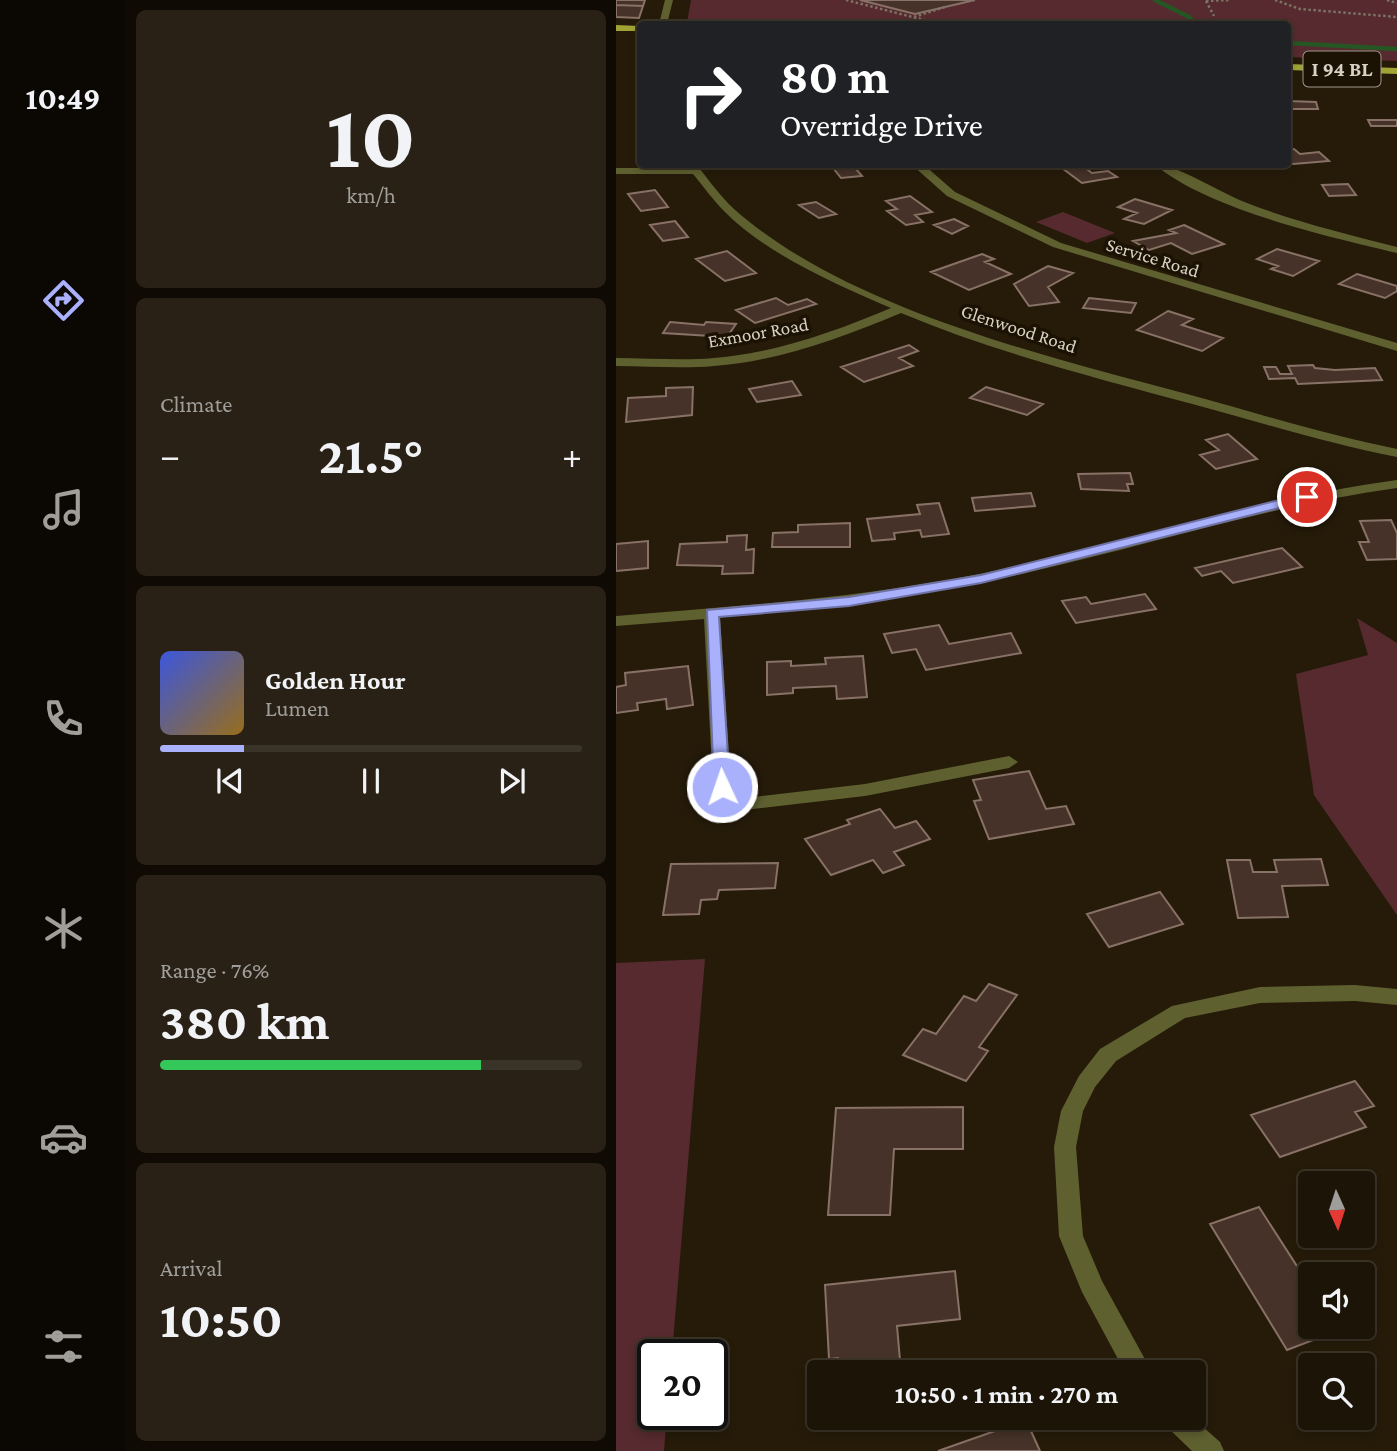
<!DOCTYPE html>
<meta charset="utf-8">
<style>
body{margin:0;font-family:"Crimson Pro",serif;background:#292115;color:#f1f3f6;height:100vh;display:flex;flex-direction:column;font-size:26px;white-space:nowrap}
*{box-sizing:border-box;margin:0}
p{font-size:23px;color:#a09e9b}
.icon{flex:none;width:38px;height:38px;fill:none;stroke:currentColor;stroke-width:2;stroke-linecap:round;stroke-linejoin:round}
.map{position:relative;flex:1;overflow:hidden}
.panel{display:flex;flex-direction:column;gap:10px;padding:10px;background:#0f0b04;width:490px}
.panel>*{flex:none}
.guide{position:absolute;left:21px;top:21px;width:654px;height:147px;border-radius:7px;box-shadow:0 4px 10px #0003,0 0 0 2px #3a3328;background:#202124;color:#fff;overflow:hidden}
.needle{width:46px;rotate:177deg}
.tools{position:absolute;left:682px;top:1171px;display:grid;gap:14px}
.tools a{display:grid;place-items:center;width:77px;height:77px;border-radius:7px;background:#1c1407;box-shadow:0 4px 10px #0003,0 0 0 2px #3a3328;font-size:35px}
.speed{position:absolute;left:21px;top:1339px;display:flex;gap:14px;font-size:35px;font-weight:700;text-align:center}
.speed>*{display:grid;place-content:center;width:91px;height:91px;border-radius:50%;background:#1c1407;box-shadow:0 4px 10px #0003,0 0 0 2px #3a3328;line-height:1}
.speed .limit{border:4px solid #111;border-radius:10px;background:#fff;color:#111}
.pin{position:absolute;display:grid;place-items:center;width:60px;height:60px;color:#fff;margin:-30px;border:4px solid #fff;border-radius:50%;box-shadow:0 2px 7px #0007}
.me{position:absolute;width:77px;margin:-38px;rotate:357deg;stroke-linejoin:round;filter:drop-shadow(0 0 5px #0008)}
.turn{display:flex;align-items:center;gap:24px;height:147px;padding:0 28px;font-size:32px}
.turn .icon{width:91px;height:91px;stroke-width:2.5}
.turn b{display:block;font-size:49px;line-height:60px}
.big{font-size:52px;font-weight:700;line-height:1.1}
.panel .tile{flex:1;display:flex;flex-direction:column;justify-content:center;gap:10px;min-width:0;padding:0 24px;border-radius:10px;background:#292115}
.panel .dial{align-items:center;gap:0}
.dial b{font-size:91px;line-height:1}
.song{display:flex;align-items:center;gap:21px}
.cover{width:84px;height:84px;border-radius:10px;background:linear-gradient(135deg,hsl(230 70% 55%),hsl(40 70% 35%))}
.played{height:7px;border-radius:4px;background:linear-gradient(90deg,#a9b0fc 20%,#3a3328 20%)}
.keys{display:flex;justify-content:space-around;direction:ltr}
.heat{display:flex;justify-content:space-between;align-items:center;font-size:38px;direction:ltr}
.charge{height:10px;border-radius:5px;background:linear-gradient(90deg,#34c759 76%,#3a3328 0)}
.trip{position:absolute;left:191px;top:1360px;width:399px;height:70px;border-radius:7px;background:#1c1407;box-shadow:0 4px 10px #0003,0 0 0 2px #3a3328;font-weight:700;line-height:70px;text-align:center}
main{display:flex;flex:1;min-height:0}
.dock{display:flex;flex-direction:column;width:126px;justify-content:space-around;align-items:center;background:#0b0803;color:#a09e9b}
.dock .icon{width:49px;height:49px}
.dock .active{color:#a9b0fc}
.dock b{font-size:32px;color:#f1f3f6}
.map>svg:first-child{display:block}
.green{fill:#562a2e}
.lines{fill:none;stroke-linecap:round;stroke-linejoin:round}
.stream{stroke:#265624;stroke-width:4.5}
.building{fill:#463228;stroke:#887166;stroke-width:2}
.path{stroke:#7c7365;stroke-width:2.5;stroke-dasharray:2.5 2.5;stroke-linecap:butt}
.minor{fill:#5e6030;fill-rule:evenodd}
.major{fill:#a1a435;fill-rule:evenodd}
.route{fill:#a9b0fc;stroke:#6e72a4;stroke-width:2}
.labels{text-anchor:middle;stroke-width:7;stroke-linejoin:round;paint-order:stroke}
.far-street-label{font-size:19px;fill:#d8d1c6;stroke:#1c1203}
.shield{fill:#1c1203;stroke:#a0988c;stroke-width:2}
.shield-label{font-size:21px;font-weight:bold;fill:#d8d1c6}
</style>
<main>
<nav class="dock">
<b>10:49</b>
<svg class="icon active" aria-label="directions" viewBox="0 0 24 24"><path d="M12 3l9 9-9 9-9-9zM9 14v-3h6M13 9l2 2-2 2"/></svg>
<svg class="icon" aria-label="music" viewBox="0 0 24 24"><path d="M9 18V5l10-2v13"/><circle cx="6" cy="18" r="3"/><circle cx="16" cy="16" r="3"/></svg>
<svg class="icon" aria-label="phone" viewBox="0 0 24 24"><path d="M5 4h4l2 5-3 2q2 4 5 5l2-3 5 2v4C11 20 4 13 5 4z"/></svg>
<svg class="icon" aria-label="climate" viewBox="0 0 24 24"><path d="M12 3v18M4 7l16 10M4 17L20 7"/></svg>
<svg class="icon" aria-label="car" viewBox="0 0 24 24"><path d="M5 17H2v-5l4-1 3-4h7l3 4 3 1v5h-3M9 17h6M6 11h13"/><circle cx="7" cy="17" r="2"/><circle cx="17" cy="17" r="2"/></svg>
<svg class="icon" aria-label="filters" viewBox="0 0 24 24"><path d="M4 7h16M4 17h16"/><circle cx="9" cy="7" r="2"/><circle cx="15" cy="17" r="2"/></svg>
</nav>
<section class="panel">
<div class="tile dial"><b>10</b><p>km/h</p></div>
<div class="tile"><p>Climate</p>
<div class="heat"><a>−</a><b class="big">21.5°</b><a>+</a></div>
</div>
<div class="tile">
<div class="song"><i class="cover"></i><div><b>Golden Hour</b><p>Lumen</p></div></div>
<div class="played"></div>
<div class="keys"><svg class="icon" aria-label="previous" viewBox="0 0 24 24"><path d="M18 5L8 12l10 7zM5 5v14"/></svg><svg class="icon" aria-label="pause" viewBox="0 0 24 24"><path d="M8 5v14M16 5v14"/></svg><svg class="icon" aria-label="next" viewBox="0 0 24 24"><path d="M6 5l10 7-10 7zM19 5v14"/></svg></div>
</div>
<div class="tile"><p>Range · 76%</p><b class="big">380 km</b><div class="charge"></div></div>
<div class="tile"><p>Arrival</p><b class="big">10:50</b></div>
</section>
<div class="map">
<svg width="781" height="1451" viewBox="0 0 781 1451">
<rect width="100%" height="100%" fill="#261b09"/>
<path class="green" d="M75,0H781V61L672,57V24H113L71,22Z
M447,212L499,233L471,243L420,222Z
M741,618L781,643V915L698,795L680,674L752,655Z
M89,959L56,1354H37V1414H51L48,1451H0V963Z"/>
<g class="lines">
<path class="stream" d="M539,0L573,17L579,24
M672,43L781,49"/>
</g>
<path class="building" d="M0,0H29L27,6L0,5Z
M244,0H359L299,14Z
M0,5L27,6L23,18L0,17Z
M672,101L700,102L702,109H672Z
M752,120H781V126H755Z
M678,149L684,154L703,152L713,161L677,164L672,160V150Z
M214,164H255L256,165L239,168L246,176L225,178Z
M465,165L476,173L492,171L501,177L466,183L446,168Z
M732,184L740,195L713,196L706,185Z
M39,190L52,207L25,211L12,194Z
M294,196L316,212L299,215L307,222L290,225L271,211L281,209L270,201Z
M519,199L556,210L528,224L508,219L521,213L502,207Z
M200,202L220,214L203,218L183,205Z
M338,219L352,226L336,234L318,225Z
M59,221L72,237L47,241L34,225Z
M568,225L608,244L576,254L555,243L533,250L517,241L560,233L553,230Z
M661,249L703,261L677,276L655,269L662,266L641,259Z
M111,251L140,273L109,281L80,259Z
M366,254L378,259L369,262L395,274L353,290L315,272Z
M432,266L457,273L432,287L443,302L413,306L398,284Z
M741,274L781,286V291L769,298L723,284Z
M160,298L172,305L191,299L200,304L139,323L120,310Z
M473,298L520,303L515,313L467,308Z
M552,311L577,319L566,325L607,338L586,351L521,330Z
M54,322L88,325L90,322L120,324L111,337L47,333Z
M293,345L302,351L283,358L297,366L248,382L225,367Z
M697,365L699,368L719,370L759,368L766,380L682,384L679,378L653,379L648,367H660L664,374H676L672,366Z
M176,381L185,395L141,402L133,389Z
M77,387L76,415L10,422L12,398L50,396V388Z
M370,387L427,404L411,415L354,398Z
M612,434L641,459L600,469L584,455L603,450L590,440Z
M514,473L517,484H511L513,491L465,489L462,474Z
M415,493L419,506L359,511L356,498Z
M323,503L333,534L306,537L304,530L278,533L279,539L256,541L251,519L304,514L301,505Z
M775,520L781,533V559L751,560L743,542H753L744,521Z
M234,523V547H156L157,533L182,532V525Z
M131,535L130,550L138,549L137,573L106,574L107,566L61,565L64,544L111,542V536Z
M32,541V568L0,571V544Z
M666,548L686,567L617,583L605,571L586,576L579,568Z
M529,594L540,609L460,623L446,601L470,597L475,604Z
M323,625L333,644L395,633L405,653L310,670L300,649L276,653L268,634Z
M247,656L251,697L221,699L220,686L177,688V693L151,695V662L175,661V666L210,664L209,658Z
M72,666L77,705L51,709L50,699L21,703L22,710L0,713V687L10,685L9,673Z
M413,771L430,809L450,806L458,824L373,839L358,801L365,800L357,780Z
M264,809L279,828L300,821L314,839L278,852L288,865L267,873L257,860L215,875L189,839L234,824L231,820Z
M705,859L712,885L666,886L672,917L622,918L611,860H634L637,872H661L658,860Z
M162,863L159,888L103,890L101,899L85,900L83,914L47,915L55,864Z
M544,892L567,924L493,947L471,914Z
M373,984L401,995L363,1047L372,1051L350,1081L287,1055L307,1029L320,1034L348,996L360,1001Z
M739,1081L758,1106L739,1112L750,1127L664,1157L635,1115Z
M347,1107V1149H278L274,1215H212L220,1108Z
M643,1207L695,1288V1326H708L713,1334L671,1350L594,1224Z
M339,1271L344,1319L281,1326L285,1372H223L222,1358L213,1359L209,1285Z
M410,1420L424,1451H322Z"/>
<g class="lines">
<path class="path" d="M230,0L324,24
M659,0L684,9L781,17
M771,0L781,3
M590,1L613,0
M590,1L598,16
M298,17L329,7
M64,22L95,24"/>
<path class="minor" d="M49,0H57L51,24H43Z
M69,164H80C92,179 104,196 118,209C230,308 428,356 571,394C641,413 710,435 781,449V457C713,444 647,423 580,405C481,378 380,353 285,313C225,338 163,361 98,366C65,369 32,366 0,366V358C32,358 65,361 98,358C159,353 218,332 275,308C221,285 150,254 108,211C97,200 87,186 77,174H0V168H72Z
M295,164H307L339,192L445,243L781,343V351L437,247L331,196Z
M538,164C561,164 606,194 631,203C680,222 731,234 781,247V253C711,236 593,210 538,164Z
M781,480V488C656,505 537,544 414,572C312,596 209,608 104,617L115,787L122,796L129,798L249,784L393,756L402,762L393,768L249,796L128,810L108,804L97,787L88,619L0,626V616C121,606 243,598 363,574C503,546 638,499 781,480Z
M739,985L781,989V1005L739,1001L644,1003L569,1018L500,1061L479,1087L467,1111L460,1147L467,1236L486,1281L536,1372H509L466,1292L443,1236L438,1147L445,1111L463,1076L484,1049L556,1006L644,987Z
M546,1418H577L604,1442L608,1451H576L550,1426Z"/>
<path class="major" d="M0,25L24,26V31H0Z
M672,64L781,68V74L672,70Z"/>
</g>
<path class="route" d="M691,493L697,497L695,500L365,583L233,606L103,617L114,787L106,792L98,787L91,610L233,597L365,575Z"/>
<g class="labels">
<g class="far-street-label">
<text transform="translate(537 257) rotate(17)" y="7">Service Road</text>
<text transform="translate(403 328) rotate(18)" y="7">Glenwood Road</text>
<text transform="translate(142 332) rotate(-10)" y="7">Exmoor Road</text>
</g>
<rect class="shield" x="687.5" y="51.5" width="77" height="35" rx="5"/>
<g class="shield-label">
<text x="726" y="76">I 94 BL</text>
</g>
</g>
</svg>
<div class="tools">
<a><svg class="needle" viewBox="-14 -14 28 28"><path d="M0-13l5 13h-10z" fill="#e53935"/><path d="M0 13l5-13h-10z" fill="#a09e9b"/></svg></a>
<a><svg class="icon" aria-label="sound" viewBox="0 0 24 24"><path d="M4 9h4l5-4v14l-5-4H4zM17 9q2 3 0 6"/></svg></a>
<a><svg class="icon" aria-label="search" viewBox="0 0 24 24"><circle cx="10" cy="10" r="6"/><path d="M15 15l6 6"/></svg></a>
</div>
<div class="speed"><div class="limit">20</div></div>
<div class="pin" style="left:691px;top:497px;background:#d93025"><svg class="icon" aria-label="arrive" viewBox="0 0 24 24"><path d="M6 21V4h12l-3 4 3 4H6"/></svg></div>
<svg class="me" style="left:106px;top:787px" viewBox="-20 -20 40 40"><circle r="17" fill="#a9b0fc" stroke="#fff" stroke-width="3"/><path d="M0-11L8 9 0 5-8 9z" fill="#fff"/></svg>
<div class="trip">10:50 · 1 min · 270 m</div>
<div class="guide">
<div class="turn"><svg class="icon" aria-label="right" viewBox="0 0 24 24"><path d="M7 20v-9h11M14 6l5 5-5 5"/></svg><div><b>80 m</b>Overridge Drive</div></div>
</div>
</div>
</main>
